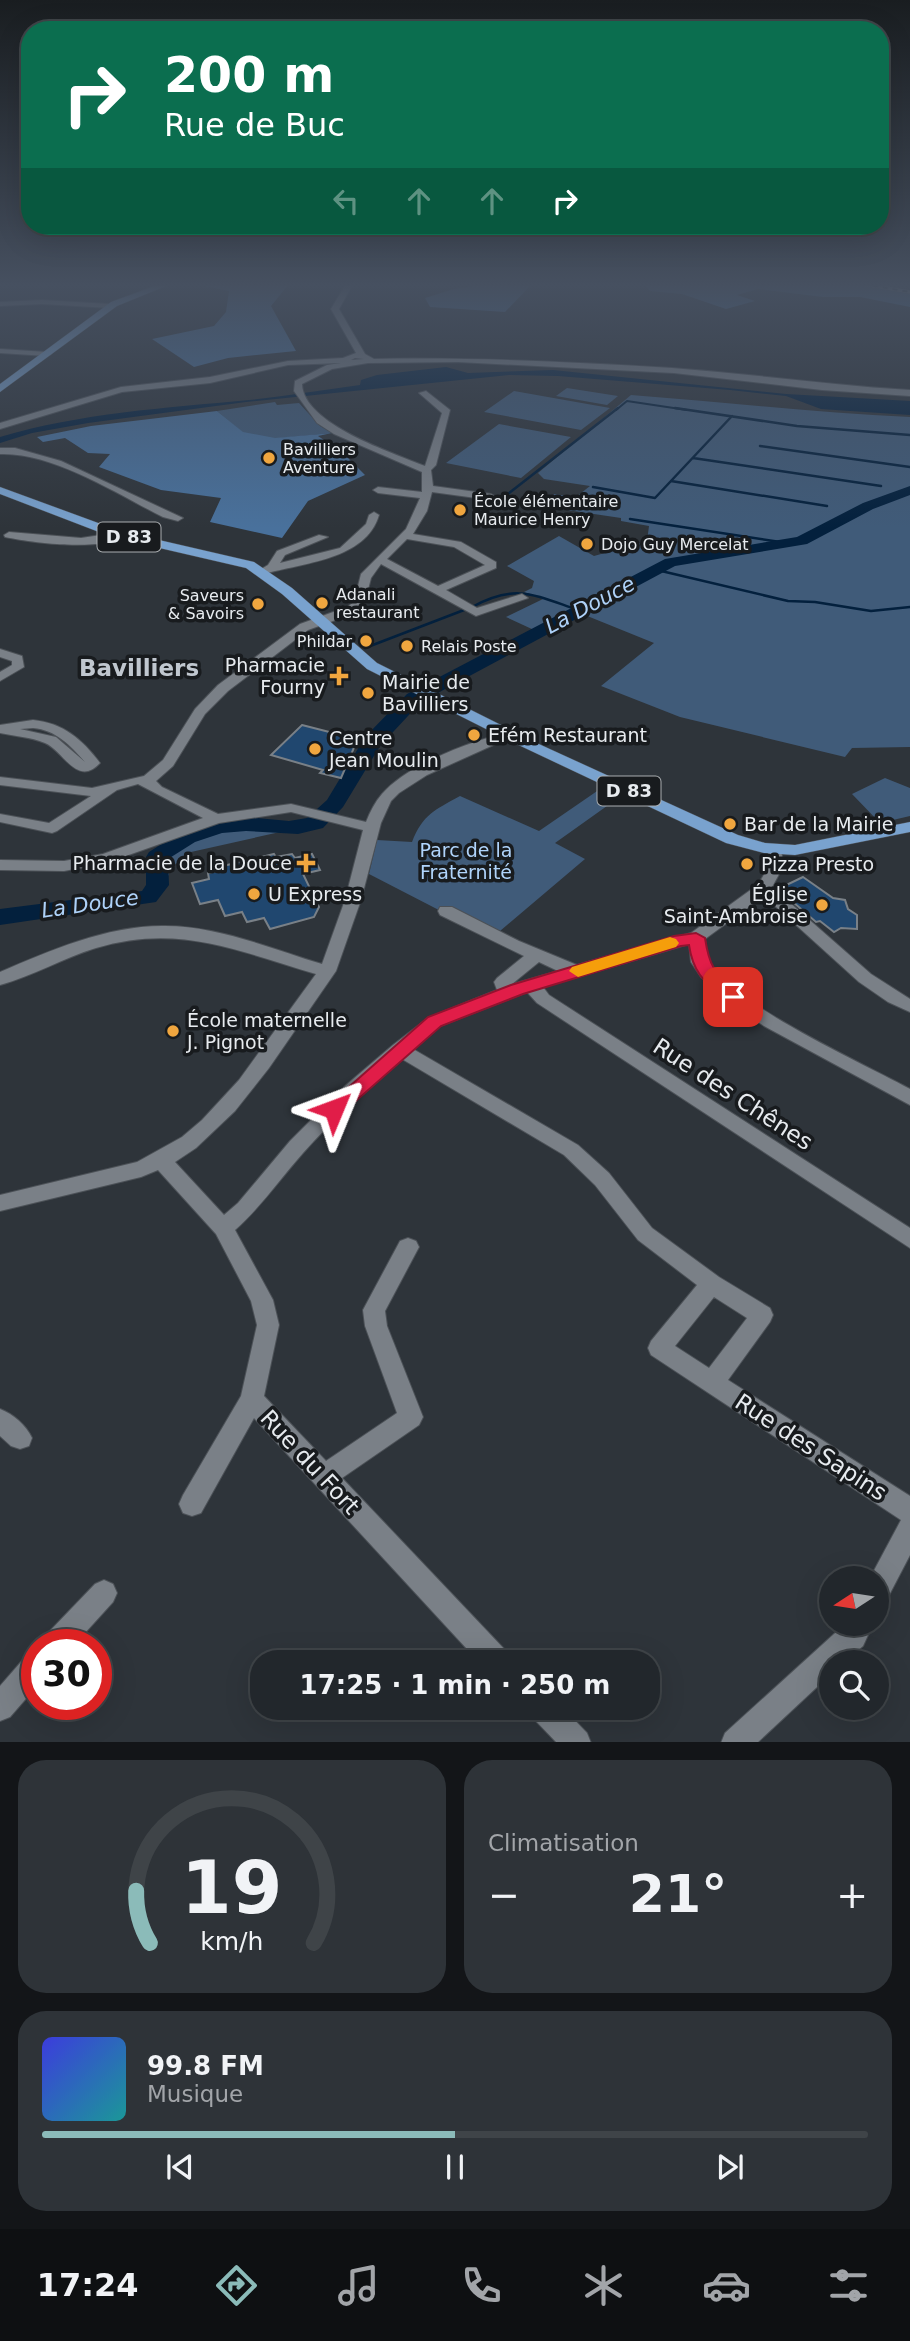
<!DOCTYPE html>
<html lang="fr">
<meta charset="utf-8">
<style>
body{margin:0;font-family:"DejaVu Sans",sans-serif;background:#2e3338;color:#f1f3f6;height:100vh;display:flex;flex-direction:column;font-size:26px;white-space:nowrap}
*{box-sizing:border-box;margin:0}
p{font-size:23px;color:#a2a5a9}
.icon{flex:none;width:38px;height:38px;fill:none;stroke:currentColor;stroke-width:2;stroke-linecap:round;stroke-linejoin:round}
.map{position:relative;height:1742px;overflow:hidden}
.side{display:flex;flex-direction:column;gap:18px;padding:18px;background:#131518;flex:1}
.side>*{flex:none}
.banner{position:absolute;left:21px;top:21px;width:868px;height:214px;border-radius:28px;box-shadow:0 7px 28px #0002,0 0 0 2px #3f4448;background:#0b6e4f;color:#fff;overflow:hidden}
.needle{width:46px;rotate:258deg}
.controls{position:absolute;left:819px;top:1566px;display:grid;gap:14px}
.controls a{display:grid;place-items:center;width:70px;height:70px;border-radius:50%;background:#22272c;box-shadow:0 7px 28px #0002,0 0 0 2px #3f4448;font-size:35px}
.speed{position:absolute;left:21px;top:1629px;display:flex;gap:14px;font-size:35px;font-weight:700;text-align:center}
.speed>*{display:grid;place-content:center;width:91px;height:91px;border-radius:50%;background:#22272c;box-shadow:0 7px 28px #0002,0 0 0 2px #3f4448;line-height:1}
.speed .limit{border:10px solid #d22;background:#fff;color:#111}
.pin{position:absolute;display:grid;place-items:center;width:60px;height:60px;color:#fff;margin:-30px;border-radius:14px;box-shadow:0 4px 10px #0006}
.me{position:absolute;width:77px;margin:-38px;rotate:46deg;stroke-linejoin:round;filter:drop-shadow(0 0 5px #0008)}
.turn{display:flex;align-items:center;gap:24px;height:147px;padding:0 28px;font-size:32px}
.turn .icon{width:91px;height:91px;stroke-width:2.5}
.turn b{display:block;font-size:49px;line-height:60px}
.lanes{display:flex;align-items:center;height:66px;padding:0 28px;background:#0003;justify-content:center;gap:35px;direction:ltr}
.lanes .off{opacity:.35}
.big{font-size:52px;font-weight:700;line-height:1.1}
.side .tile{flex:1;display:flex;flex-direction:column;justify-content:center;gap:10px;min-width:0;padding:0 24px;border-radius:28px;background:#2e3338}
.side .dial{align-items:center;gap:0}
.dial svg{height:182px;overflow:visible;fill:none;stroke:#3f4448;stroke-width:7;stroke-linecap:round;text-anchor:middle}
.dial text{fill:#f1f3f6;stroke:none}
.song{display:flex;align-items:center;gap:21px}
.cover{width:84px;height:84px;border-radius:10px;background:linear-gradient(135deg,hsl(240 70% 55%),hsl(180 70% 35%))}
.played{height:7px;border-radius:4px;background:linear-gradient(90deg,#8bbbb9 50%,#3f4448 50%)}
.keys{display:flex;justify-content:space-around;direction:ltr}
.heat{display:flex;justify-content:space-between;align-items:center;font-size:38px;direction:ltr}
.side .tiles{flex:1;display:grid;gap:18px;grid-template-columns:1fr 1fr}
.tile:last-child{grid-column:span 2}
.trip{position:absolute;left:250px;top:1650px;width:410px;height:70px;border-radius:28px;background:#22272c;box-shadow:0 7px 28px #0002,0 0 0 2px #3f4448;font-weight:700;line-height:70px;text-align:center}
.dock{display:flex;height:112px;justify-content:space-around;align-items:center;background:#0e1012;color:#a2a5a9}
.dock .icon{width:49px;height:49px}
.dock .active{color:#8bbbb9}
.dock b{font-size:32px;color:#f1f3f6}
.map>svg:first-child{display:block}
.green{fill:#405b79}
.forest{fill:#49719c}
.water{fill:#03203d}
.lines{fill:none;stroke-linecap:round;stroke-linejoin:round}
.stream-far1{stroke:#03203d;stroke-width:2}
.stream{stroke:#03203d;stroke-width:2.5}
.river{fill:#03203d;fill-rule:evenodd}
.building{fill:#20476f;stroke:#798087;stroke-width:2}
.minor-casing{stroke:#4c5157;stroke-width:2}
.major-casing{stroke:#4c5157;stroke-width:1}
.minor{fill:#7a8087;fill-rule:evenodd}
.major{fill:#79a2ce;fill-rule:evenodd}
.rail-casing{stroke:#b3b8bd;stroke-width:3.5}
.rail{stroke:#181b1e;stroke-width:2;stroke-dasharray:5;stroke-linecap:butt}
.route{fill:#e11d48;stroke:#92132f;stroke-width:2}
.slow{fill:#f59e0b}
.poi-dot{fill:#f0a63f;stroke:#181b1e;stroke-width:2.5}
.labels{text-anchor:middle;stroke-width:7;stroke-linejoin:round;paint-order:stroke}
.far-poi-label{font-size:16px;fill:#e7ebef;stroke:#181b1e;text-anchor:start}
.shield{fill:#181b1e;stroke:#a9adb0;stroke-width:2}
.shield-label{font-size:18px;font-weight:bold;fill:#e7ebef}
.poi-label{font-size:19px;fill:#e7ebef;stroke:#181b1e;text-anchor:start}
.park-label{font-size:19px;fill:#b0d4fb;stroke:#181b1e}
.water-label{font-size:21px;font-style:italic;fill:#aed2f9;stroke:#181b1e}
.quarter-label{font-size:23px;font-weight:bold;fill:#c0c7cf;stroke:#181b1e}
.near-street-label{font-size:23px;fill:#e7ebef;stroke:#181b1e}
</style>
<div class="map">
<svg width="910" height="1743" viewBox="0 0 910 1743">
<rect width="100%" height="100%" fill="#2e343a"/>
<path class="green" d="M567,388L618,396L607,405L556,396Z
M514,391L610,408L581,430L484,412Z
M631,395C724,402 817,413 910,417V747L852,748L845,757L680,717L601,686L654,643L570,609L534,630L506,617L543,599L524,592L532,588L534,581L507,566L559,536L594,556L647,541L649,526L621,521V518L540,506L549,501L554,494L576,497L590,486L544,479L538,473Z
M275,402L277,405L299,403L320,426L332,433L281,438L306,449L223,430L241,431L217,411Z
M499,424L571,437L521,478L446,463Z
M885,778L910,788V816L880,823L852,794Z
M603,787L621,796L555,843L585,859L500,931L471,918L464,923L369,874L377,840L412,842C423,814 435,810 460,796L539,831Z
M236,827C250,827 268,825 280,832L191,852L172,867L165,883L161,861C176,840 211,831 236,827Z"/>
<path class="forest" d="M195,284H289L271,306L296,351L228,358L194,367L152,339L214,326L226,312L229,291Z
M487,284L531,285L505,312L430,307L425,298L454,289Z
M644,284H853L910,294V307L860,297H823L758,289L737,295L755,301L726,309L682,294L650,291Z
M217,411L243,432L275,438L332,433L318,436L342,452L365,475L308,501L282,538L210,522L221,498L161,490L99,467L110,454L88,453L65,438L43,442L37,437L91,426Z"/>
<path class="water" d="M446,367L468,373L553,370L786,394L910,401V415L821,409L786,396L730,390L558,376L509,375L246,402L88,423L32,433L0,443V437C81,413 165,408 249,400C286,396 323,390 360,385L361,380L377,375Z"/>
<g class="lines">
<path class="stream-far1" d="M616,410L627,401L687,410"/>
<path class="stream" d="M675,408L797,426L910,435
M760,446L910,467
M693,458L881,486
M671,481L827,506
M593,487L655,498L732,416
M504,497L618,408
M630,519L787,543
M657,570L788,601L815,602L871,611L910,607
M472,607C516,583 534,595 578,610
M365,648L464,610"/>
<path class="river" d="M910,486V495L873,509L807,544L675,566L421,702L380,746L343,807L323,828L298,834L246,831L222,833L195,842L168,859L169,885L156,902L0,925V909L142,891L146,885V857L149,852L179,833L222,820L246,817L289,821L307,818L327,800L365,737L407,694L665,559L797,537L863,503Z"/>
</g>
<path class="building" d="M302,725L341,735L359,736L341,778L320,773L323,770L271,755Z
M274,854L276,857L292,854L295,858L312,854L320,870L303,874L319,907L314,917L270,929L264,918L247,922L242,912L225,916L218,900L200,904L192,883L209,879L208,873L225,869L223,866Z
M803,877L833,898L845,900L848,909L857,915V929L841,928L834,932L820,921L816,922L778,889Z"/>
<g class="lines">
<g class="minor-casing">
<path id="minor" d="M36,284H49L46,286Z
M346,284H353L339,309L365,354L374,359C473,357 573,362 672,368C751,374 830,385 910,390V396L822,390L674,373L458,362L368,363L332,369L302,384C303,424 393,453 425,466L442,413L419,393L426,391L450,410L436,465L431,470L433,486L491,494L496,497L491,500L432,492L427,511L413,534L461,542L496,562V568L446,590L477,608L522,594L528,598L476,616L381,564L371,578L364,605L355,613L308,630L228,691L205,714L173,766L156,781L162,787L218,814L291,804L366,822C370,812 375,802 382,794C406,766 466,743 502,734L509,738L427,775L399,793L391,801L381,823L361,900L336,971L269,1068L235,1111L196,1148L175,1162L224,1215L238,1203L290,1141L345,1086L393,1045L428,1018L497,990L494,982L497,978L524,956L440,915L438,911L440,907H452L519,941L577,965L691,933L756,886C773,866 763,864 770,847H780L784,865L772,887L871,974L910,999V1012L888,1002L859,982L764,896L705,939C706,948 706,958 711,965C736,1006 864,1064 910,1089V1105L764,1026L727,1001L701,977L691,962L689,944L543,987L549,995L910,1228V1248L537,1003L527,992L440,1026L413,1049L578,1145L609,1173L652,1228L719,1277L770,1308L773,1315L770,1322L728,1380L910,1496V1555L886,1601L877,1605V1578H870L901,1520L651,1355L648,1348L651,1341L697,1285L638,1240L595,1185L564,1155L402,1059C367,1089 333,1119 303,1153C280,1179 261,1207 235,1230L273,1300L279,1325L264,1396L326,1461L397,1413L365,1326L363,1310L400,1241L408,1238L416,1241L419,1247L385,1311L387,1326L423,1417L419,1425L342,1478L507,1652L511,1662H479L254,1418L201,1513L192,1516L183,1513L179,1504L183,1495L241,1396L257,1325L251,1301L216,1234L158,1170L141,1177L0,1211V1195L137,1162L182,1137L202,1120L239,1080L316,974C237,951 179,923 96,948C63,958 33,976 0,985V972C51,950 109,925 165,926C218,926 272,949 322,964L345,900L363,830L291,812L219,823L106,863L64,871L0,870V860L64,861L103,854L203,818L138,784L117,790L57,831L52,833L0,822V814L49,823L91,796L0,785V777L92,788L144,776L163,760L195,709L218,685L300,624L347,607L354,602L361,574L406,529L420,498L378,493L373,490L378,487L422,492V472L334,434L317,423L294,391L295,381L327,365L341,363L288,365L210,383L122,392L0,429V423L121,387L210,377L288,361L343,358L356,353L331,309ZM355,358L364,359L351,360ZM407,539L454,547L485,565L438,586L387,559ZM539,962L558,971L513,984H512ZM714,1297L747,1318L709,1368L675,1346Z
M42,300L110,304L114,306L110,308L42,304L0,306V302Z
M0,349L47,352L51,354L47,356L0,353Z
M0,448H15L61,461L183,518L178,521L163,517C117,494 53,452 0,454Z
M374,512L379,515C366,560 302,563 264,574L258,571L268,565L277,551L319,535L328,537L285,555L280,563L340,548L366,524L369,515Z
M9,532L81,538L121,532L126,535C102,552 34,543 5,537L4,535Z
M0,649L22,656L24,667L0,681V672L12,665V661L0,657Z
M33,720C63,723 82,739 100,763C77,788 63,750 45,743C31,737 14,736 0,733V725ZM33,728C56,730 70,745 85,762L56,737L20,729Z
M0,1409C13,1414 26,1425 32,1438L29,1446L20,1449L11,1446L0,1436Z
M104,1580L113,1584L117,1593L113,1602L74,1645H42L46,1635L95,1584Z
M845,1624H873L863,1646L844,1662H831V1674L757,1743H721L725,1733Z
M37,1651V1686L10,1717L0,1721V1686L27,1655Z
M529,1708H563L587,1733L591,1743H557L533,1718Z"/>
</g>
<g class="major-casing">
<path id="major" d="M160,284H171L117,306L0,392V384L111,302Z
M0,487L120,531L254,562L292,588L377,663L509,729L516,730L530,740L738,835L765,843L795,845L910,822V832L795,855L764,853L726,843L508,740L497,741L494,733L367,669L282,594L246,568L112,537L0,494Z"/>
</g>
<use href="#minor" class="minor"/>
<use href="#major" class="major"/>
<g class="rail-casing">
<path id="rail" d="M863,284L910,292"/>
</g>
<use href="#rail" class="rail"/>
</g>
<linearGradient id="sky" x2="0" y2="1"><stop stop-color="#191d20"/><stop offset="0.54" stop-color="#465060"/><stop offset="1" stop-color="#465060" stop-opacity="0"/></linearGradient>
<rect width="910" height="528" fill="url(#sky)"/>
<path class="route" d="M696,933L705,938C710,971 716,972 740,993L742,997L740,1002H727C706,983 693,974 689,945L681,946L523,994L441,1026L341,1114L334,1117L327,1114L324,1109L428,1017L511,985L674,936Z"/>
<path class="slow" d="M670,937L676,939L679,943L676,947L578,977L569,971L572,967Z"/>
<g class="poi-dot">
<circle cx="269" cy="458" r="7"/>
<circle cx="460" cy="510" r="7"/>
<circle cx="587" cy="544" r="7"/>
<circle cx="322" cy="603" r="7"/>
<circle cx="258" cy="604" r="7"/>
<circle cx="366" cy="641" r="7"/>
<circle cx="407" cy="646" r="7"/>
<path d="M335.5 665.5h7v7h7v7h-7v7h-7v-7h-7v-7h7z"/>
<circle cx="368" cy="693" r="7"/>
<circle cx="474" cy="735" r="7"/>
<circle cx="315" cy="749" r="7"/>
<circle cx="730" cy="824" r="7"/>
<path d="M302.5 852.5h7v7h7v7h-7v7h-7v-7h-7v-7h7z"/>
<circle cx="747" cy="864" r="7"/>
<circle cx="254" cy="894" r="7"/>
<circle cx="822" cy="905" r="7"/>
<circle cx="173" cy="1031" r="7"/>
</g>
<g class="labels">
<g class="far-poi-label">
<text x="283" y="455">Bavilliers<tspan x="283" dy="18">Aventure</tspan></text>
<text x="474" y="507">École élémentaire<tspan x="474" dy="18">Maurice Henry</tspan></text>
<text x="601" y="550">Dojo Guy Mercelat</text>
<text x="336" y="600">Adanali<tspan x="336" dy="18">restaurant</tspan></text>
<text x="244" y="601" text-anchor="end">Saveurs<tspan x="244" dy="18">&amp; Savoirs</tspan></text>
<text x="352" y="647" text-anchor="end">Phildar</text>
<text x="421" y="652">Relais Poste</text>
</g>
<g class="shield">
<rect x="97.5" y="522.5" width="63" height="29" rx="5"/>
<rect x="597.5" y="776.5" width="63" height="29" rx="5"/>
</g>
<g class="shield-label">
<text x="129" y="543">D 83</text>
<text x="629" y="797">D 83</text>
</g>
<g class="poi-label">
<text x="325" y="672" text-anchor="end">Pharmacie<tspan x="325" dy="22">Fourny</tspan></text>
<text x="382" y="689">Mairie de<tspan x="382" dy="22">Bavilliers</tspan></text>
<text x="488" y="742">Efém Restaurant</text>
<text x="329" y="745">Centre<tspan x="329" dy="22">Jean Moulin</tspan></text>
<text x="744" y="831">Bar de la Mairie</text>
<text x="292" y="870" text-anchor="end">Pharmacie de la Douce</text>
<text x="761" y="871">Pizza Presto</text>
<text x="268" y="901">U Express</text>
<text x="808" y="901" text-anchor="end">Église<tspan x="808" dy="22">Saint-Ambroise</tspan></text>
<text x="187" y="1027">École maternelle<tspan x="187" dy="22">J. Pignot</tspan></text>
</g>
<g class="park-label">
<text x="466" y="857">Parc de la<tspan x="466" dy="22">Fraternité</tspan></text>
</g>
<g class="water-label">
<text transform="translate(590 605) rotate(-28)" y="7">La Douce</text>
<text transform="translate(90 904) rotate(-8)" y="7">La Douce</text>
</g>
<g class="quarter-label">
<text x="139" y="676">Bavilliers</text>
</g>
<g class="near-street-label">
<text transform="translate(733 1094) rotate(33)" y="8">Rue des Chênes</text>
<text transform="translate(811 1447) rotate(33)" y="8">Rue des Sapins</text>
<text transform="translate(310 1462) rotate(47)" y="8">Rue du Fort</text>
</g>
</g>
</svg>
<div class="controls">
<a><svg class="needle" viewBox="-14 -14 28 28"><path d="M0-13l5 13h-10z" fill="#e53935"/><path d="M0 13l5-13h-10z" fill="#a2a5a9"/></svg></a>
<a><svg class="icon" aria-label="search" viewBox="0 0 24 24"><circle cx="10" cy="10" r="6"/><path d="M15 15l6 6"/></svg></a>
</div>
<div class="speed"><div class="limit">30</div></div>
<div class="pin" style="left:733px;top:997px;background:#d93025"><svg class="icon" aria-label="arrive" viewBox="0 0 24 24"><path d="M6 21V4h12l-3 4 3 4H6"/></svg></div>
<svg class="me" style="left:334px;top:1109px" viewBox="-20 -20 40 40"><path d="M0-17L14 15 0 8-14 15z" fill="#e11d48" stroke="#fff" stroke-width="4"/></svg>
<div class="trip">17:25 · 1 min · 250 m</div>
<div class="banner">
<div class="turn"><svg class="icon" aria-label="right" viewBox="0 0 24 24"><path d="M7 20v-9h11M14 6l5 5-5 5"/></svg><div><b>200 m</b>Rue de Buc</div></div>
<div class="lanes"><svg class="icon off" aria-label="left" viewBox="0 0 24 24"><path d="M17 20v-9H6M10 6l-5 5 5 5"/></svg><svg class="icon off" aria-label="ahead" viewBox="0 0 24 24"><path d="M12 20V5M6 11l6-6 6 6"/></svg><svg class="icon off" aria-label="ahead" viewBox="0 0 24 24"><path d="M12 20V5M6 11l6-6 6 6"/></svg><svg class="icon" aria-label="right" viewBox="0 0 24 24"><path d="M7 20v-9h11M14 6l5 5-5 5"/></svg></div>
</div>
</div>
<section class="side">
<div class="tiles">
<div class="tile dial"><svg viewBox="0 0 100 80">
<path d="M14 69A42 42 0 1 1 86 69"/>
<path d="M14 69A42 42 0 0 1 8 46" stroke="#8bbbb9"/>
<text x="50" y="56" font-size="32" font-weight="700">19</text>
<text x="50" y="72" font-size="11">km/h</text>
</svg></div>
<div class="tile"><p>Climatisation</p>
<div class="heat"><a>−</a><b class="big">21°</b><a>+</a></div>
</div>
<div class="tile">
<div class="song"><i class="cover"></i><div><b>99.8 FM</b><p>Musique</p></div></div>
<div class="played"></div>
<div class="keys"><svg class="icon" aria-label="previous" viewBox="0 0 24 24"><path d="M18 5L8 12l10 7zM5 5v14"/></svg><svg class="icon" aria-label="pause" viewBox="0 0 24 24"><path d="M8 5v14M16 5v14"/></svg><svg class="icon" aria-label="next" viewBox="0 0 24 24"><path d="M6 5l10 7-10 7zM19 5v14"/></svg></div>
</div>
</div>
</section>
<nav class="dock">
<b>17:24</b>
<svg class="icon active" aria-label="directions" viewBox="0 0 24 24"><path d="M12 3l9 9-9 9-9-9zM9 14v-3h6M13 9l2 2-2 2"/></svg>
<svg class="icon" aria-label="music" viewBox="0 0 24 24"><path d="M9 18V5l10-2v13"/><circle cx="6" cy="18" r="3"/><circle cx="16" cy="16" r="3"/></svg>
<svg class="icon" aria-label="phone" viewBox="0 0 24 24"><path d="M5 4h4l2 5-3 2q2 4 5 5l2-3 5 2v4C11 20 4 13 5 4z"/></svg>
<svg class="icon" aria-label="climate" viewBox="0 0 24 24"><path d="M12 3v18M4 7l16 10M4 17L20 7"/></svg>
<svg class="icon" aria-label="car" viewBox="0 0 24 24"><path d="M5 17H2v-5l4-1 3-4h7l3 4 3 1v5h-3M9 17h6M6 11h13"/><circle cx="7" cy="17" r="2"/><circle cx="17" cy="17" r="2"/></svg>
<svg class="icon" aria-label="filters" viewBox="0 0 24 24"><path d="M4 7h16M4 17h16"/><circle cx="9" cy="7" r="2"/><circle cx="15" cy="17" r="2"/></svg>
</nav>
